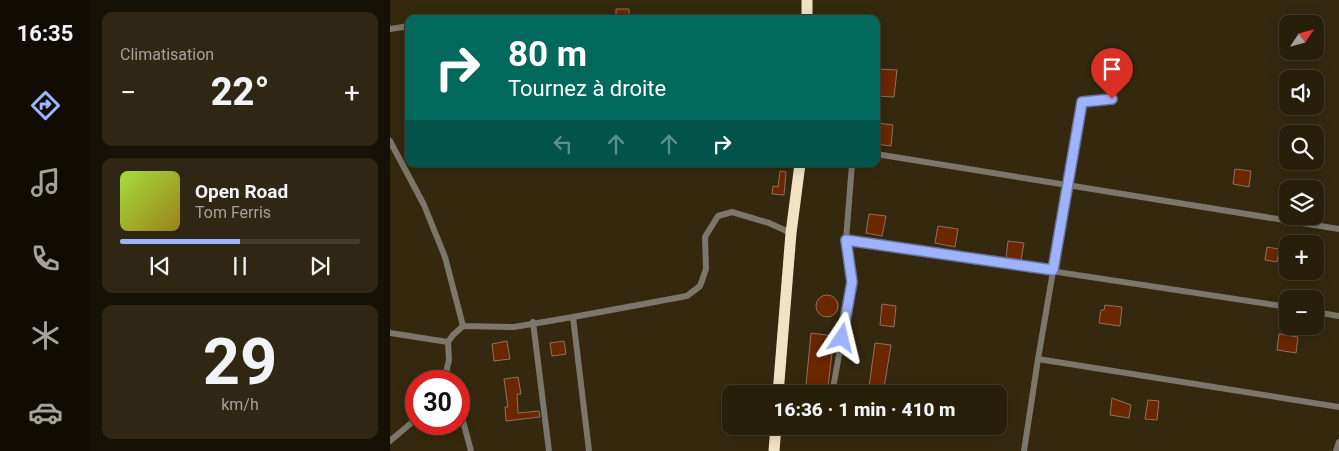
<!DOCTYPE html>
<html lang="fr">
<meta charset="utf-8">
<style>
body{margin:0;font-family:Roboto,sans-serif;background:#2f2713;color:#f1f3f6;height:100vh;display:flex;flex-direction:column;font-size:19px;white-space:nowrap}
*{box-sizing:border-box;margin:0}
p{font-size:16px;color:#a4a29c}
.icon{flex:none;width:28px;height:28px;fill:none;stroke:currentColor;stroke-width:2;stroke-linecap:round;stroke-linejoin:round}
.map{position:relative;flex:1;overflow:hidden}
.sheet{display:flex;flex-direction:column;gap:12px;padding:12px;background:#151106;width:300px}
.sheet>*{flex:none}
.banner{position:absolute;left:15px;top:15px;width:475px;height:152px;border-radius:10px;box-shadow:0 2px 12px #0003,0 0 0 1px #433d2b;background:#00695c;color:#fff;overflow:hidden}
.needle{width:32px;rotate:54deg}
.buttons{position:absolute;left:889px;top:15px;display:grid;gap:10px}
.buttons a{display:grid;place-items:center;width:45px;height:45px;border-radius:10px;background:#271f0a;box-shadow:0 2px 12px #0003,0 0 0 1px #433d2b;font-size:25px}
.speed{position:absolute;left:15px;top:370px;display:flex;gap:10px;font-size:25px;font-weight:700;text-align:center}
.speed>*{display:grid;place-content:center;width:65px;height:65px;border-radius:50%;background:#271f0a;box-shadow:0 2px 12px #0003,0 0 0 1px #433d2b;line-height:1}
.speed .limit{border:8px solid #d22;background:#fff;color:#111}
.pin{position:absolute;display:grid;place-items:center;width:42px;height:42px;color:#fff;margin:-51px -21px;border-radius:50% 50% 50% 0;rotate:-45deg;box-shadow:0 0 5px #0007}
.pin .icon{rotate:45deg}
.me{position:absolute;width:55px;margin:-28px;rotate:10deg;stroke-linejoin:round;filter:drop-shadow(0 0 4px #0008)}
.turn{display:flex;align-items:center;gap:18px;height:105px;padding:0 20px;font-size:22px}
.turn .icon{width:65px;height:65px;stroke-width:2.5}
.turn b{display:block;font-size:35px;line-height:42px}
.lanes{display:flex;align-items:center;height:48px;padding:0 20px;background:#0003;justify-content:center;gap:25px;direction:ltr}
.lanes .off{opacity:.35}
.big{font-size:38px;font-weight:800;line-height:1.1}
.sheet .card{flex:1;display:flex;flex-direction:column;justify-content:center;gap:8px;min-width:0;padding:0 18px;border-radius:10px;background:#2f2713}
.sheet .dial{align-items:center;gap:0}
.dial b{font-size:65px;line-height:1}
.song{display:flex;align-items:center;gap:15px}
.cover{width:60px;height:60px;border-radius:8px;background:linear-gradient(135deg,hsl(80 70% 55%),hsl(50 70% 35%))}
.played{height:5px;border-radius:2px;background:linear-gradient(90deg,#9fb3fd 50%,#433d2b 50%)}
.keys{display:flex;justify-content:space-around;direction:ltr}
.heat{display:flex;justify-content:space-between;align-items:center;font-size:28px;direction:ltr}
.trip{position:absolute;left:332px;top:385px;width:285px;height:50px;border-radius:10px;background:#271f0a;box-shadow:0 2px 12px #0003,0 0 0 1px #433d2b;font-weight:800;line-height:50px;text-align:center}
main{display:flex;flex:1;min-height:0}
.menu{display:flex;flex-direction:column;width:90px;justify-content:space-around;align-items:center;background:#100c04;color:#a4a29c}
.menu .icon{width:35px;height:35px}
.menu .on{color:#9fb3fd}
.menu b{font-size:22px;color:#f1f3f6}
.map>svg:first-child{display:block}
.building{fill:#6b2700;stroke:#8f7063}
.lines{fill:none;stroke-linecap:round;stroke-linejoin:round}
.street{stroke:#7c776a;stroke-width:6}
.highway{stroke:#f0e2c3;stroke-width:11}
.route-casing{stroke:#6774a4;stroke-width:12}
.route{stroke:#9fb3fd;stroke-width:9}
</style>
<main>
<nav class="menu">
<b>16:35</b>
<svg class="icon on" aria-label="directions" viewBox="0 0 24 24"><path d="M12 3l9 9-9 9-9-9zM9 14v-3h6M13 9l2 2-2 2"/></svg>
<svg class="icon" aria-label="music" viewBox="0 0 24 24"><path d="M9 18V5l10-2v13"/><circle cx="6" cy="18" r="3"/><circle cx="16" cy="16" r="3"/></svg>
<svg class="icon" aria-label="phone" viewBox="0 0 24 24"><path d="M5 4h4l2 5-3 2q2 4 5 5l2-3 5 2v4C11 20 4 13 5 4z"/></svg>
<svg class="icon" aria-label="climate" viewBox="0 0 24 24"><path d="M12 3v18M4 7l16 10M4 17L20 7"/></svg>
<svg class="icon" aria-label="car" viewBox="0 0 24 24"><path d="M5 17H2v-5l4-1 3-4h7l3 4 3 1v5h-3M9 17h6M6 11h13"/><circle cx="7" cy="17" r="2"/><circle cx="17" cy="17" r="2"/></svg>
</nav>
<section class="sheet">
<div class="card"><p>Climatisation</p>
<div class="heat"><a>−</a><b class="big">22°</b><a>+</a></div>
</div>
<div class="card">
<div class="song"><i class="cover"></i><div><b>Open Road</b><p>Tom Ferris</p></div></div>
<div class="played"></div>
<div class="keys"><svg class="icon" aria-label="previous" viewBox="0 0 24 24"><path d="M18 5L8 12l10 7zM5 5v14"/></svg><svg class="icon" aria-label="pause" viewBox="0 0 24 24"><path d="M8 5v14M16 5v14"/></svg><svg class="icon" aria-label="next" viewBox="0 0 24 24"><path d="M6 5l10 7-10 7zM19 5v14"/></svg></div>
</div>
<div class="card dial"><b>29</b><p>km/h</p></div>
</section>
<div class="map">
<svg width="949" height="451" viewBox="0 0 949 451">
<rect width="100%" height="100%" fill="#34290e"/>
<path class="building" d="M226,9H239V19H226Z
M488,69L507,70L504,97L486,96Z
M488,123L503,125L501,146L486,144Z
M845,169L861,171L859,187L843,184Z
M390,171L396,172L394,195L382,194L383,186L388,187Z
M479,214L496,216L492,236L476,233Z
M548,226L568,229L565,247L545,243Z
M618,241L634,243L631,260L616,258Z
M877,247L889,249L887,262L875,260Z
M426 306a11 11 0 1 1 22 0a11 11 0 1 1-22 0Z
M492,304L506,306L504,327L490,325Z
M715,305L732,307L730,326L709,323L711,310H714Z
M421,333L444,336L438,387L416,385Z
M889,334L908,337L906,353L887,350Z
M117,341L120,359L104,361L102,344Z
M174,341L176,354L162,356L160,343Z
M485,343L501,345L494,388L479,387Z
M128,377L131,394H127L128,413L149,411L150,417L116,421L115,407H118L114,379Z
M722,398L741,405L739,418L720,415Z
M758,400L769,401L767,420L755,419Z"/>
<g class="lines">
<path class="street" d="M0,29L19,26
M722,99L692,102L648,359L949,407
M0,141L34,205L55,257L73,326
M486,154L949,229
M456,240L898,307
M925,312L949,316
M143,322L159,451
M0,333L58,342L63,335L73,326L124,327L183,317
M54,381L59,360L58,342
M442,394L462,282L456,240L462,164
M69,406L81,451
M0,441L26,419
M199,451L183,317L297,296L310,286L316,269L315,237L328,216L342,212L379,223L401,233
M634,451L648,359
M946,451L949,442"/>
<path class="highway" d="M417,19V0
M388,394L401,233L410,164
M384,451L386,426"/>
</g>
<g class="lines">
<g class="route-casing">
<path id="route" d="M452,338L462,282L456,240L663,270L692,102L722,99"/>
</g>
<use href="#route" class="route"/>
</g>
</svg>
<div class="buttons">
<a><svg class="needle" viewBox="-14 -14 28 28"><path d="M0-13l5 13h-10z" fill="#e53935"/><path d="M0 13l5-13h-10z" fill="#a4a29c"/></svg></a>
<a><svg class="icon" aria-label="sound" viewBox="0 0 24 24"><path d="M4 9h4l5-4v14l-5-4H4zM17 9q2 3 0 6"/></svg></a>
<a><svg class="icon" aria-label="search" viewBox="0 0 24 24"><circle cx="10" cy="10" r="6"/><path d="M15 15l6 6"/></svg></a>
<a><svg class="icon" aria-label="layers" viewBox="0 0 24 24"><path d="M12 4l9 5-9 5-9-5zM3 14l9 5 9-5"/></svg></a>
<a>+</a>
<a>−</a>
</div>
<div class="speed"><div class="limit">30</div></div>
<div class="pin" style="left:722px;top:99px;background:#d93025"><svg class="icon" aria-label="arrive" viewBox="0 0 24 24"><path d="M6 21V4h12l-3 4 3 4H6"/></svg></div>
<svg class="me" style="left:452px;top:338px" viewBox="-20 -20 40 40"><path d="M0-17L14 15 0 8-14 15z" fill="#9fb3fd" stroke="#fff" stroke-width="4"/></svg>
<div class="trip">16:36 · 1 min · 410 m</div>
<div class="banner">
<div class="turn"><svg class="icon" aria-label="right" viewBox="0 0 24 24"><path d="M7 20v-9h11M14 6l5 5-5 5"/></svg><div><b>80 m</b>Tournez à droite</div></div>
<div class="lanes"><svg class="icon off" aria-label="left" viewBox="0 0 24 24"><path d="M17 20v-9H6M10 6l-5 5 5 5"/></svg><svg class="icon off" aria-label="ahead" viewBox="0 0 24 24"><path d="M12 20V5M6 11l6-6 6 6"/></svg><svg class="icon off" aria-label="ahead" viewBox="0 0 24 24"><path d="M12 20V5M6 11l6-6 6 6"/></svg><svg class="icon" aria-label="right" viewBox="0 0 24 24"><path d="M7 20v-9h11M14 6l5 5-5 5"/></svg></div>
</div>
</div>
</main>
